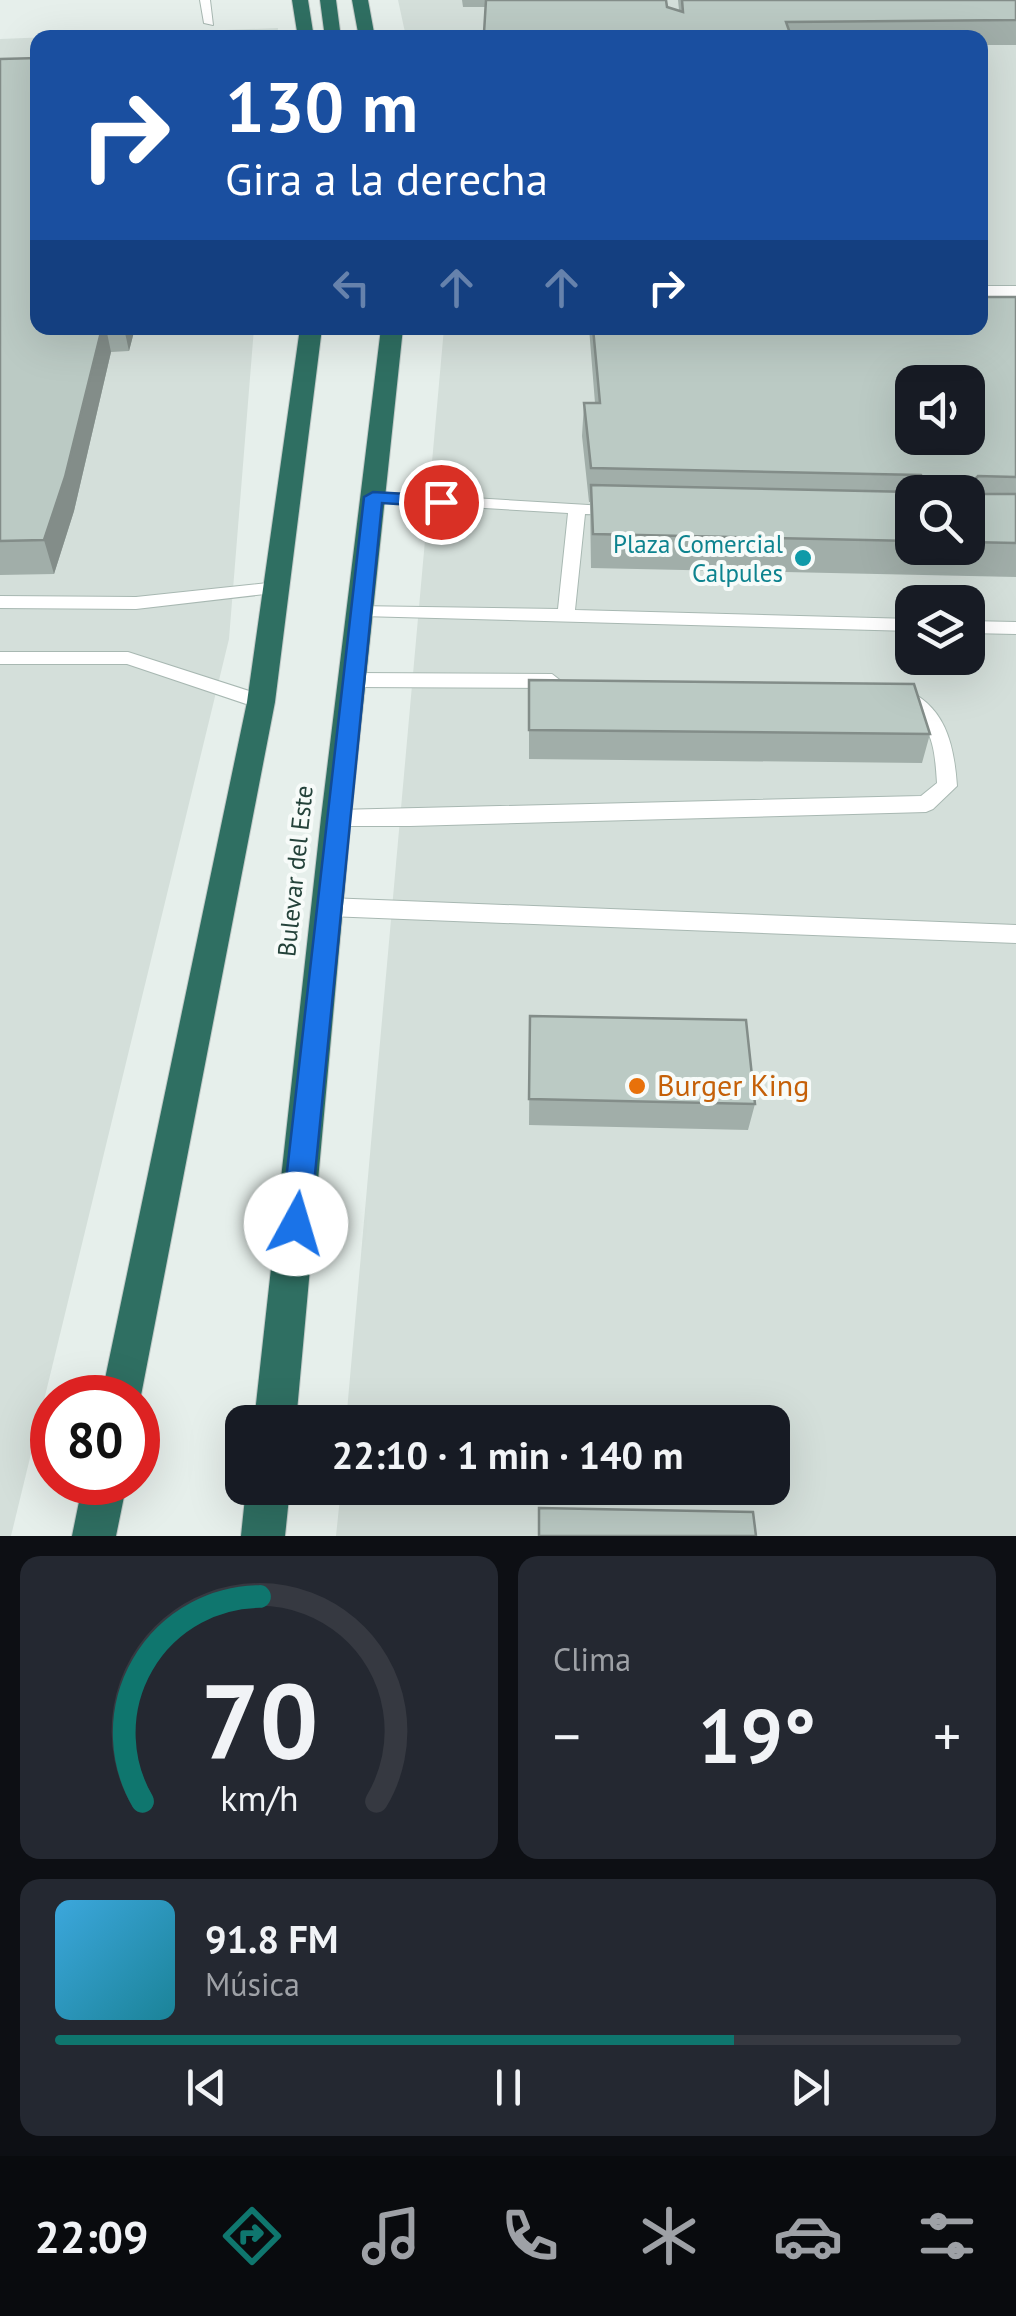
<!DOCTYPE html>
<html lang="es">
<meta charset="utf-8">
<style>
body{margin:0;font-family:"PT Sans",sans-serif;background:#242831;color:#f1f3f6;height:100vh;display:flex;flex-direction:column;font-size:38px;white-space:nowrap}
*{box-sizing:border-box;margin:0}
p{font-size:32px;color:#9ea1a6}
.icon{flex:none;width:55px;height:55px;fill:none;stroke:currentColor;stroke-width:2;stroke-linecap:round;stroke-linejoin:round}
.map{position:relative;height:1536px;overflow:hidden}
.details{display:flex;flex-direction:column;gap:20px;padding:20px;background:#0d0f14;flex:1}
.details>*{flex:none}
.banner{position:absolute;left:30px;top:30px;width:958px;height:305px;border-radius:20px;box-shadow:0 10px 40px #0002;background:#1a4fa0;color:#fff;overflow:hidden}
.tools{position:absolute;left:895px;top:365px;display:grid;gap:20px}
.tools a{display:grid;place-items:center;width:90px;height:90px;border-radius:20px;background:#171b24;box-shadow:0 10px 40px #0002;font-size:50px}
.speed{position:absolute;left:30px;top:1375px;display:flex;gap:20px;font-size:50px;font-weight:700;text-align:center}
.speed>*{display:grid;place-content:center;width:130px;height:130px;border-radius:50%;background:#171b24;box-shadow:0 10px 40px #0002;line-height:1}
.speed .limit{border:15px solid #d22;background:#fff;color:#111}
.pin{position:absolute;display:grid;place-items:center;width:85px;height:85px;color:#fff;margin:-42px;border:5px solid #fff;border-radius:50%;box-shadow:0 2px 10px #0007}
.me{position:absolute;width:110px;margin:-55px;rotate:6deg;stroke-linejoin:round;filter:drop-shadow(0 0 8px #0008)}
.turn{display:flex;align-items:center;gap:35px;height:210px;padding:0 30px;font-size:45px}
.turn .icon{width:130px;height:130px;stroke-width:2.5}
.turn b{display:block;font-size:70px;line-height:85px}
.lanes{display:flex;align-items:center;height:95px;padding:0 30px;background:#0003;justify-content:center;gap:50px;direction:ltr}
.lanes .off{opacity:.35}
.big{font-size:75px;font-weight:800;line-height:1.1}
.details .tile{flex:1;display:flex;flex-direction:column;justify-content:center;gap:15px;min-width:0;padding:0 35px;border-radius:20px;background:#242831}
.details .dial{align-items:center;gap:0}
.dial svg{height:260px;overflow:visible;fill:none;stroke:#363941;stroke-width:7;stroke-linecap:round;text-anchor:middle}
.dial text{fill:#f1f3f6;stroke:none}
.song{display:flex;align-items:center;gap:30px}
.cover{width:120px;height:120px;border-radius:15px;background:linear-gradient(135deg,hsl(200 70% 55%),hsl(190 70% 35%))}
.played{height:10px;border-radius:5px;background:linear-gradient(90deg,#0f766e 75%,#363941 75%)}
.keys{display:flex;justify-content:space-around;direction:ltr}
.heat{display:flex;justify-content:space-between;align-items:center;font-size:55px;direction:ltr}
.details .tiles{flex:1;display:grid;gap:20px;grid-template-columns:1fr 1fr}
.tile:last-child{grid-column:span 2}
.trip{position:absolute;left:225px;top:1405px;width:565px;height:100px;border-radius:20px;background:#171b24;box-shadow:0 10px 40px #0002;font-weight:800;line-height:100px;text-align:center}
.tab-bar{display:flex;height:160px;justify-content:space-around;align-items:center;background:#090b0e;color:#9ea1a6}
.tab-bar .icon{width:70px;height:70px}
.tab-bar .active{color:#0f766e}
.tab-bar b{font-size:45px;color:#f1f3f6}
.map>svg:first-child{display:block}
.built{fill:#d4dfda;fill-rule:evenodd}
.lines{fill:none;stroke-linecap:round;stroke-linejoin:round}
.lane-casing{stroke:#a8b8b2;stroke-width:2}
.street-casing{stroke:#a8b8b2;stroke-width:2}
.highway-casing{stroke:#c2cac8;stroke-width:2}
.lane{fill:#fff;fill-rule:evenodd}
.street{fill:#fff;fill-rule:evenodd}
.highway{fill:#2f6f62;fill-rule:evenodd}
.wall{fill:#a1aea9;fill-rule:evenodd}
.shaded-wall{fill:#838d89}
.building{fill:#bbcac4;stroke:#838d89;stroke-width:2.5;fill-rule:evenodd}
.route{fill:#1a73e8;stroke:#114b97;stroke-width:2.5}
.culture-dot{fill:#0f9aa8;stroke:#f7fbf9;stroke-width:4}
.food-dot{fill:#e8710a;stroke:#f7fbf9;stroke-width:4}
.labels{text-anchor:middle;stroke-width:8;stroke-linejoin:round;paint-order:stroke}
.culture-label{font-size:25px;fill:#0d838f;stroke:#f7fbf9;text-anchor:end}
.street-label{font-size:25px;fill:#24423a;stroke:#f7fbf9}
.near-food-label{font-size:30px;fill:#c56008;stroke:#f7fbf9;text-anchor:start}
</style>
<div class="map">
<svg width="1016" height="1536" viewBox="0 0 1016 1536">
<rect width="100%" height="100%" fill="#e6efeb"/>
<path class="built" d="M398,0H1016V1536H336L341,1488H772V1422H346L444,328H980V38L406,37ZM912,382H968V438H912ZM912,492H968V548H912ZM912,602H968V658H912Z
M278,28L277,38H38V328H254L229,639L11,1536H0V39Z"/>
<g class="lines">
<g class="lane-casing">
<path id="lane" d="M200,0H210L213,25L204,23Z
M373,492L622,507V515L585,514L575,610L912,619V631L361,616L352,610L355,606L558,609L568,513L367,501V493Z
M277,582L283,584L286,588L283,592L136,609L0,608V596L136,597Z
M968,621L1016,622V634L968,633Z
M0,652H128L268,697L271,702L261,709L127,664H0Z
M354,673L552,674L561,681L552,688L354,687L345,680Z
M899,687C945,703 954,743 957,786L933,809L926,812L410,826H336L329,824L326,818L329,812L336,810L921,796L937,783C934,738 932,724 892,699L889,694Z
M328,898L1016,925V943L328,916L320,913L317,907L320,901Z"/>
</g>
<g class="street-casing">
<path id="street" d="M980,286H1016V298H980Z"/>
</g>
<g class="highway-casing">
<path id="highway" d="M292,0H308L314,38H298Z
M320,0H336L341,38H325Z
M352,0H368L375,38H359Z
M300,328H322L275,702L138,1411V1398H101L247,702Z
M381,328H403L351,818L296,1422H254L321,818Z
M83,1482H127L116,1536H72Z
M246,1488H290L285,1536H241Z"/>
</g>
<use href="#lane" class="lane"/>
<use href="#street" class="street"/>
<use href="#highway" class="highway"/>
</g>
<path class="wall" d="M462,0H666L667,7L679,10L678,0H1016V45H980V38H484L485,7H463Z
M0,59L38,328H135L129,351L111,352L74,511L54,574L0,575Z
M1016,297V577L591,568L590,502H589L582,436L584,403H595L589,328H980ZM912,492H968V548H912Z
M529,680L930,734L922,763L529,759Z
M530,1016L755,1104L748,1130L529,1125Z"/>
<path class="shaded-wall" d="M102,328H106L111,352L74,511L54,574L44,540Z
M124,328H135L129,351Z"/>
<path class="building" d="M486,0H666L667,7L683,12L682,0H1016V20L786,22L791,36L484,33Z
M38,58V328H102L65,477L44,540L0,541V59Z
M980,297H1016V477L978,476L974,480L978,494H1016V543L968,542V492H921L924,479L921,475L591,468L584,403H600L593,328H980ZM912,382H968V438H912Z
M591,485L912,492V541L593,534Z
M529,680L914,684L930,734L529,730Z
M530,1016L746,1020L755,1104L529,1099Z
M539,1508L753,1512L756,1536H539Z"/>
<path class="route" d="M373,492L441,496L450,502L441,507L382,503L310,1224L306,1234L296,1238L285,1234L281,1224L364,497Z"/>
<circle class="culture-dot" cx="803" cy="558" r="10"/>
<circle class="food-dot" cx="637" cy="1086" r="10"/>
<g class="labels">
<g class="culture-label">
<text x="783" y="553">Plaza Comercial<tspan x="783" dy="29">Calpules</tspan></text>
</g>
<g class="street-label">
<text transform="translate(295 871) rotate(-84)" y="9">Bulevar del Este</text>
</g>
<g class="near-food-label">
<text x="657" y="1096">Burger King</text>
</g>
</g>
</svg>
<div class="tools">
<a><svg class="icon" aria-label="sound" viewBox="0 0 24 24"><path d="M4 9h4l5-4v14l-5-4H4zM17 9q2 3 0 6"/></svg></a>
<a><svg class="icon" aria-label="search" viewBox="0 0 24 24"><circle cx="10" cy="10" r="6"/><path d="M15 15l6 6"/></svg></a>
<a><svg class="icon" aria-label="layers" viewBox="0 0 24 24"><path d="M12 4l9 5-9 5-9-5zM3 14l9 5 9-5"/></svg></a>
</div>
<div class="speed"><div class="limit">80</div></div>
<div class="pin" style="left:441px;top:502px;background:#d93025"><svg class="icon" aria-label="arrive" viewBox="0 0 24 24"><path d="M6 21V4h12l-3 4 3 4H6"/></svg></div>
<svg class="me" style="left:296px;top:1224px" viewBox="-20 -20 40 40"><circle r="19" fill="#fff"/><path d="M0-13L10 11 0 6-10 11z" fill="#1a73e8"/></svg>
<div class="trip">22:10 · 1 min · 140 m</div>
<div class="banner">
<div class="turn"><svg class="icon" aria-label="right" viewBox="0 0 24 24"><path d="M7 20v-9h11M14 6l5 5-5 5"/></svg><div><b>130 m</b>Gira a la derecha</div></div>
<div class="lanes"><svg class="icon off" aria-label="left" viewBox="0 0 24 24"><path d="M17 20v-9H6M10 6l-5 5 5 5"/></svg><svg class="icon off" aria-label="ahead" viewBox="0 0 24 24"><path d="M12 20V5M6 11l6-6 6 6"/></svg><svg class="icon off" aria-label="ahead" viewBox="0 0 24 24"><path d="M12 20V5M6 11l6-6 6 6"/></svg><svg class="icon" aria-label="right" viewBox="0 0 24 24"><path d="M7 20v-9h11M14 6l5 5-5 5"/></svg></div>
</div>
</div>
<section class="details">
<div class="tiles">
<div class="tile dial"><svg viewBox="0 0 100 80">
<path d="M14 69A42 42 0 1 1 86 69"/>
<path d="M14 69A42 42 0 0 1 50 6" stroke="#0f766e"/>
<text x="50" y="56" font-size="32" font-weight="700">70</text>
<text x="50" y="72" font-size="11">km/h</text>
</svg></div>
<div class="tile"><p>Clima</p>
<div class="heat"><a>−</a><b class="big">19°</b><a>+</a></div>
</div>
<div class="tile">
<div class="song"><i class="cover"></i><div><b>91.8 FM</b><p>Música</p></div></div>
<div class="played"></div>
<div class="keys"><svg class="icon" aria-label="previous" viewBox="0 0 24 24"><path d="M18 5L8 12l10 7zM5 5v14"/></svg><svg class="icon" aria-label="pause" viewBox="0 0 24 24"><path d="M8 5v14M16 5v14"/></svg><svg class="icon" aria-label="next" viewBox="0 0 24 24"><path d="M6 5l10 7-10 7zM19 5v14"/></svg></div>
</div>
</div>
</section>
<nav class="tab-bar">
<b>22:09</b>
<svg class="icon active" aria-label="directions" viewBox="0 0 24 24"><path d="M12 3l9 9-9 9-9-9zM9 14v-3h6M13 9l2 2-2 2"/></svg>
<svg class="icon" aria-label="music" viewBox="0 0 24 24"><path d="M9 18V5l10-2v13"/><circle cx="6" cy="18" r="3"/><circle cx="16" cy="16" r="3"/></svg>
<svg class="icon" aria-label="phone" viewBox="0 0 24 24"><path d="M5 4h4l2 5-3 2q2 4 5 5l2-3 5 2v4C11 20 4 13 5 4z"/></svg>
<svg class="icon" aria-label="climate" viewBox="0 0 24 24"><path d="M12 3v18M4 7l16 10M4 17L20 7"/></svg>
<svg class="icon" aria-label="car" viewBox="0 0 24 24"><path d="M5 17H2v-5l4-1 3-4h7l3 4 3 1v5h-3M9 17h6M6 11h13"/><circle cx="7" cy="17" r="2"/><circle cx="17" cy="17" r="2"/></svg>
<svg class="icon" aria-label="filters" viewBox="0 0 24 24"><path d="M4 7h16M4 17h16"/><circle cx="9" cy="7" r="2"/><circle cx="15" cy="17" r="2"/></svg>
</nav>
